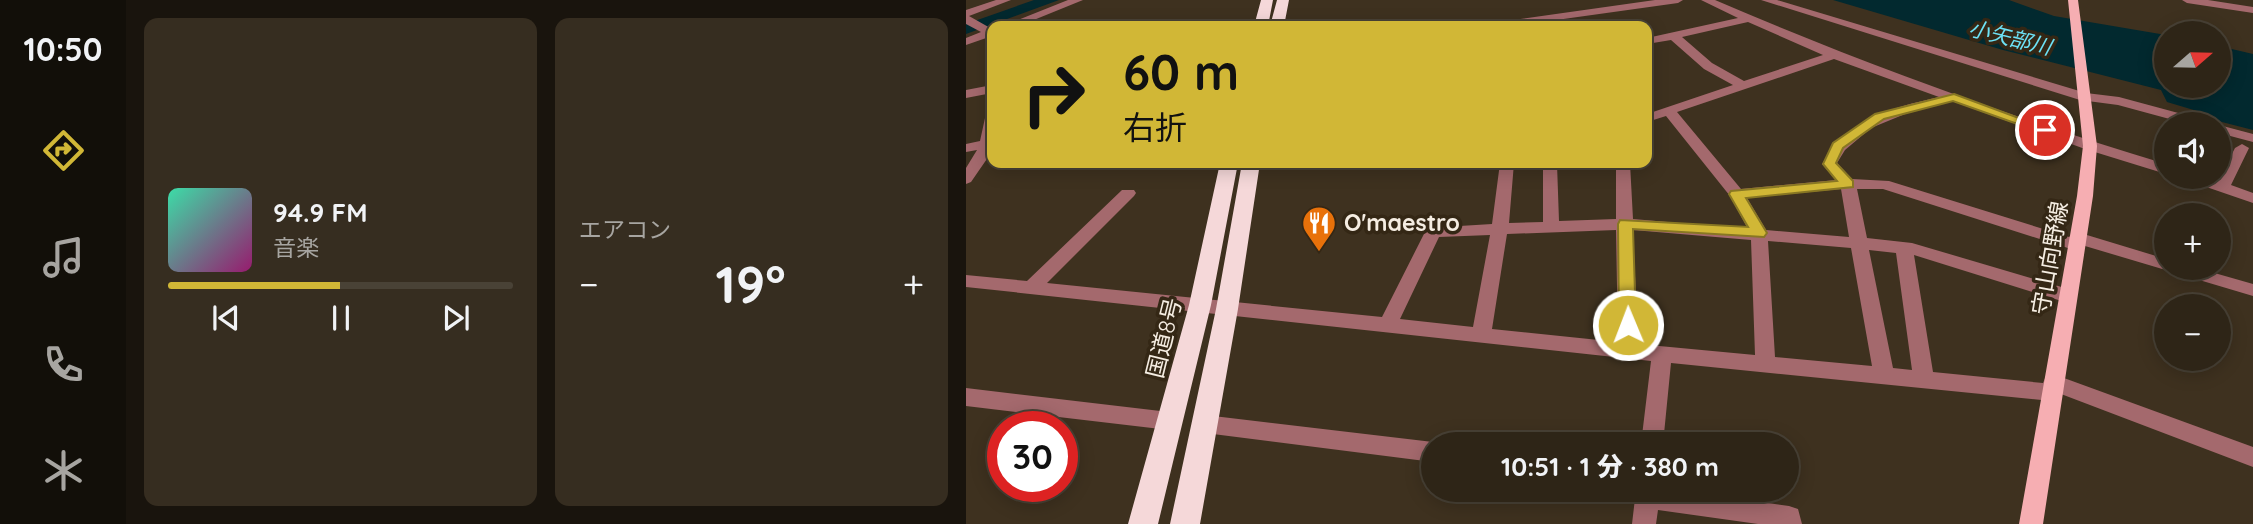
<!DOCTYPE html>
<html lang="ja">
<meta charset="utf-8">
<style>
body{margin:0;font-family:Quicksand,"Noto Sans JP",sans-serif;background:#362d20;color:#f1f3f6;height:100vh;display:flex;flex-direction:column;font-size:26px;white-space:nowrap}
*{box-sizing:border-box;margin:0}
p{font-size:23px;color:#a7a5a1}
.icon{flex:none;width:38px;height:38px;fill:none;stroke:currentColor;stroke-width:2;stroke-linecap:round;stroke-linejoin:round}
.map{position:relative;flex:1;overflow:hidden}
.sheet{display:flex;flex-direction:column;gap:18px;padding:18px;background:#19140d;width:840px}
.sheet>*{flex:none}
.banner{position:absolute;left:21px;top:21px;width:665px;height:147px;border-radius:14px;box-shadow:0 4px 18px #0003,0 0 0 2px #494236;background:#d1b736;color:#111;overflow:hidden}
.needle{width:46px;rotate:70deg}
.tools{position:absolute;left:1188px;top:21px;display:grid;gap:14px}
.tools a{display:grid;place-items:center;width:77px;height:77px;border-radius:50%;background:#2e2517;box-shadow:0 4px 18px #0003,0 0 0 2px #494236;font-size:35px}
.speed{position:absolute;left:21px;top:411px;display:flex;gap:14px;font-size:35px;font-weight:700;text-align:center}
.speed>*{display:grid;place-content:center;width:91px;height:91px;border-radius:50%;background:#2e2517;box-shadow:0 4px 18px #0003,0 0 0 2px #494236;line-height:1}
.speed .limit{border:10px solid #d22;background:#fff;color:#111}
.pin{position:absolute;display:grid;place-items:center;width:60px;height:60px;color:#fff;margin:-30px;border:4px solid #fff;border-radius:50%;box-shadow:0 2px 7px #0007}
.me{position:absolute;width:77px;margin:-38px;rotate:359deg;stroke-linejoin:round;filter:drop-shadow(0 0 5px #0008)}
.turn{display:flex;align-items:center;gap:24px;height:147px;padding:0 21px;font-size:32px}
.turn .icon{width:91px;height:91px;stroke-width:2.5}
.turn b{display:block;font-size:49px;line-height:60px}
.big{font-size:52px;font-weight:800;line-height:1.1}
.sheet .card{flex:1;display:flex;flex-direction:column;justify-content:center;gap:10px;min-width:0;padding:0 24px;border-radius:14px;background:#362d20}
.song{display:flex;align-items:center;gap:21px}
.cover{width:84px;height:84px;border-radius:10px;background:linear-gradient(135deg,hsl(160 70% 55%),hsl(320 70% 35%))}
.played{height:7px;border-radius:4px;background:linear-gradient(90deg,#d1b736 50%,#494236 50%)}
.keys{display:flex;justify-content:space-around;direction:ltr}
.heat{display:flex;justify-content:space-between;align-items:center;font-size:38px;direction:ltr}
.sheet .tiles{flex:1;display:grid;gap:18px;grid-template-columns:repeat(2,1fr)}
.trip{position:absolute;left:455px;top:432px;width:378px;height:70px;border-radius:35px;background:#2e2517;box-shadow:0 4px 18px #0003,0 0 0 2px #494236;font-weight:800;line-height:70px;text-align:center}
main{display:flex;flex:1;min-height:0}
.menu{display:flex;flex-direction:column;width:126px;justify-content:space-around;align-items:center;background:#120f09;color:#a7a5a1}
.menu .icon{width:49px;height:49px}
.menu .current{color:#d1b736}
.menu b{font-size:32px;color:#f1f3f6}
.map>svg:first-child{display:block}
.water{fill:#02292f}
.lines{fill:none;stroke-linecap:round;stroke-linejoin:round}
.minor{fill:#a4696d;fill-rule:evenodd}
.major{fill:#f6aeb2;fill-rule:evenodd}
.highway{fill:#f5d8d9;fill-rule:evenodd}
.route{fill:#d1b736;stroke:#887723;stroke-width:2}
.labels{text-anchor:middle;stroke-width:7;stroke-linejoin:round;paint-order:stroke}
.far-water-label{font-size:21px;font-style:italic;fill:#6de3f7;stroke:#342715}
.poi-label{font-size:23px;font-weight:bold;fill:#f5ede2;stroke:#342715;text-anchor:start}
.street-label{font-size:23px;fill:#f5ede2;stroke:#342715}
</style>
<main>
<nav class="menu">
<b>10:50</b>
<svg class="icon current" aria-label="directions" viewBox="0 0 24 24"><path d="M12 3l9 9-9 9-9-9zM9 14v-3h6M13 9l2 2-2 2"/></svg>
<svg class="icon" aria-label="music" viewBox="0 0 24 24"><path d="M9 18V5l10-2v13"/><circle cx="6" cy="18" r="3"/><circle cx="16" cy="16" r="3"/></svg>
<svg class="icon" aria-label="phone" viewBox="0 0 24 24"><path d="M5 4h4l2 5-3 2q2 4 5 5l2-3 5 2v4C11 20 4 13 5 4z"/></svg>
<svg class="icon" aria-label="climate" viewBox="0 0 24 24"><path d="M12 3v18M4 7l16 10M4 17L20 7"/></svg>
</nav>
<section class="sheet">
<div class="tiles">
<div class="card">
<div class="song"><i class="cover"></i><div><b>94.9 FM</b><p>音楽</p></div></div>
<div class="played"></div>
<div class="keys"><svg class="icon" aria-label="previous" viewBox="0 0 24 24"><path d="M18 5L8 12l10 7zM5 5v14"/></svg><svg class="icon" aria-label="pause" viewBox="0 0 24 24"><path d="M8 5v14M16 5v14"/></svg><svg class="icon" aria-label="next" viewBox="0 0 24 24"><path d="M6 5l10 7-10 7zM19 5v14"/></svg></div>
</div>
<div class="card"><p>エアコン</p>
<div class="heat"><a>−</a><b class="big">19°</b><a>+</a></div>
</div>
</div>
</section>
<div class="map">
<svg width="1287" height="524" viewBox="0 0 1287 524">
<rect width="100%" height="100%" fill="#3e311f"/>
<path class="water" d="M68,0H93L0,34V24Z
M867,0H1043L1088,16L1200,35V86H1253V46L1287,54V130L1252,121L1231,111L1201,102L1195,90L1037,50Z"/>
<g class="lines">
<path class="minor" d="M30,0H45L3,16L26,29V36L0,45V38L15,32L0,24V10Z
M102,0H117L53,26H37Z
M689,0H717L712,3L548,26H520L526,23Z
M735,0H749C896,63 1047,118 1200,164V174L1119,149L986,101L939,114L905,128L879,150L871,163L886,179L923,181L1103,237L1111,232L1200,259V268H1231L1287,284V296L1119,246L1111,251L1105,249L917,189H891L901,238L946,243L1109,291L1111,296L1109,301L1102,303L948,255L967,372L1077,383L1080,376L1087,374L1287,447V467L1095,394L1092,398L1085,401L705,363L697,444H675L685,361L0,287V275L61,281L156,190H168L170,193L168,196L81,283L416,317L461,228L526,224L534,163H548L543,223L577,222V163L591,164L593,221L650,219V163H664L667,219L782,229L764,196L700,116L681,122V114L767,85L738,69L705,40L681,44V38L772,18ZM782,22L857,55L778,81L746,63L716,37ZM868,59L973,97C922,109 885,117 856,164L870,180L775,189L711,112ZM875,189L883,237L800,230L781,198ZM650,230L652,342L526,329L541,234ZM667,230L785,240L789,355L672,344ZM524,235L507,327L434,319L473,237ZM802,241L885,248L906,366L809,357ZM903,250L930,253L946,370L927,368Z
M795,0H811L1120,93L1153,97L1242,121L1244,124H1222L1152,105L1114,100Z
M1216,0H1242L1287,7V13L1221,3Z
M26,85V93L0,98V90Z
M26,114L25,153L5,182L0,184V168L11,150L0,152V144L14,141L19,118Z
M1253,125L1287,134V142L1253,133Z
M1276,144L1283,148L1265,185L1287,193V203L1220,180L1217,177H1239L1252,181L1269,148Z
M0,388L203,412L211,414L214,421L211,428L203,430L0,406Z
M239,415L467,442L474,444H467V462L239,433L231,431L228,424L231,417Z
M670,490H710L823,506L832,509L836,524H792L692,510L690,524H666Z"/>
<path class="major" d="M1102,0H1112L1131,146L1127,196L1077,524H1053L1111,196L1117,146Z"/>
<path class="highway" d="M295,0H307L302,26H288Z
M311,0H323L318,26H304Z
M254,163H272L245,305L192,524H162L223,305Z
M276,163H294L272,309L234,524H204L250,309Z"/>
</g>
<path class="route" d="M988,94L1085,130L1079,133L1074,132L987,101L918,119L877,148L870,163L887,181V187L780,198L801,233L798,237L667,229L670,325L668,329H656L653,325L652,224L654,220L782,227L763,194L765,191L871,181L857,164L867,143L909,114Z"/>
<defs>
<g id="restaurant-pin" transform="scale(1.75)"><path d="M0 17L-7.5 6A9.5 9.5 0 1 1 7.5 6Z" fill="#e8710a" stroke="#342715"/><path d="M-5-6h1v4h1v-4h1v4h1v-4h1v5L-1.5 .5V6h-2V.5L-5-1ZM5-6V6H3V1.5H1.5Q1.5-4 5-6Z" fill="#fff"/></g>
</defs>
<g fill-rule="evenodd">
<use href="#restaurant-pin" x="353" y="223"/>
</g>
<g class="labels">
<g class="far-water-label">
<text transform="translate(1044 38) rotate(14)" y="7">小矢部川</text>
</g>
<g class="poi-label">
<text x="378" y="231">O'maestro</text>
</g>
<g class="street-label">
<text transform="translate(1084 258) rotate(-80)" y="8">守山向野線</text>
<text transform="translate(198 338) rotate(-76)" y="8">国道8号</text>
</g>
</g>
</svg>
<div class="tools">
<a><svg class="needle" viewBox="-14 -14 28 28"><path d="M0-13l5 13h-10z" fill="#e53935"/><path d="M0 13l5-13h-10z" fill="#a7a5a1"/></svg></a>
<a><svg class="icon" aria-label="sound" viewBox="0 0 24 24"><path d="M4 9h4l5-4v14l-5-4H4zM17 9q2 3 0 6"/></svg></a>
<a>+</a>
<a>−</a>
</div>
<div class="speed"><div class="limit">30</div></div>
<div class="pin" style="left:1079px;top:130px;background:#d93025"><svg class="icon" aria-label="arrive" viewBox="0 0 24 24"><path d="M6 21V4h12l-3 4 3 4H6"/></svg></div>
<svg class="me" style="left:662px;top:325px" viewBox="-20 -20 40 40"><circle r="17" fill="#d1b736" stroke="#fff" stroke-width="3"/><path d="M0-11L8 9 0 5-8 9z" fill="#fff"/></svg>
<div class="trip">10:51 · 1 分 · 380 m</div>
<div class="banner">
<div class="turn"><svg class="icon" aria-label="right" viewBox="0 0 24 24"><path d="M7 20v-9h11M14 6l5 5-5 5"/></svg><div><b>60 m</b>右折</div></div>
</div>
</div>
</main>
